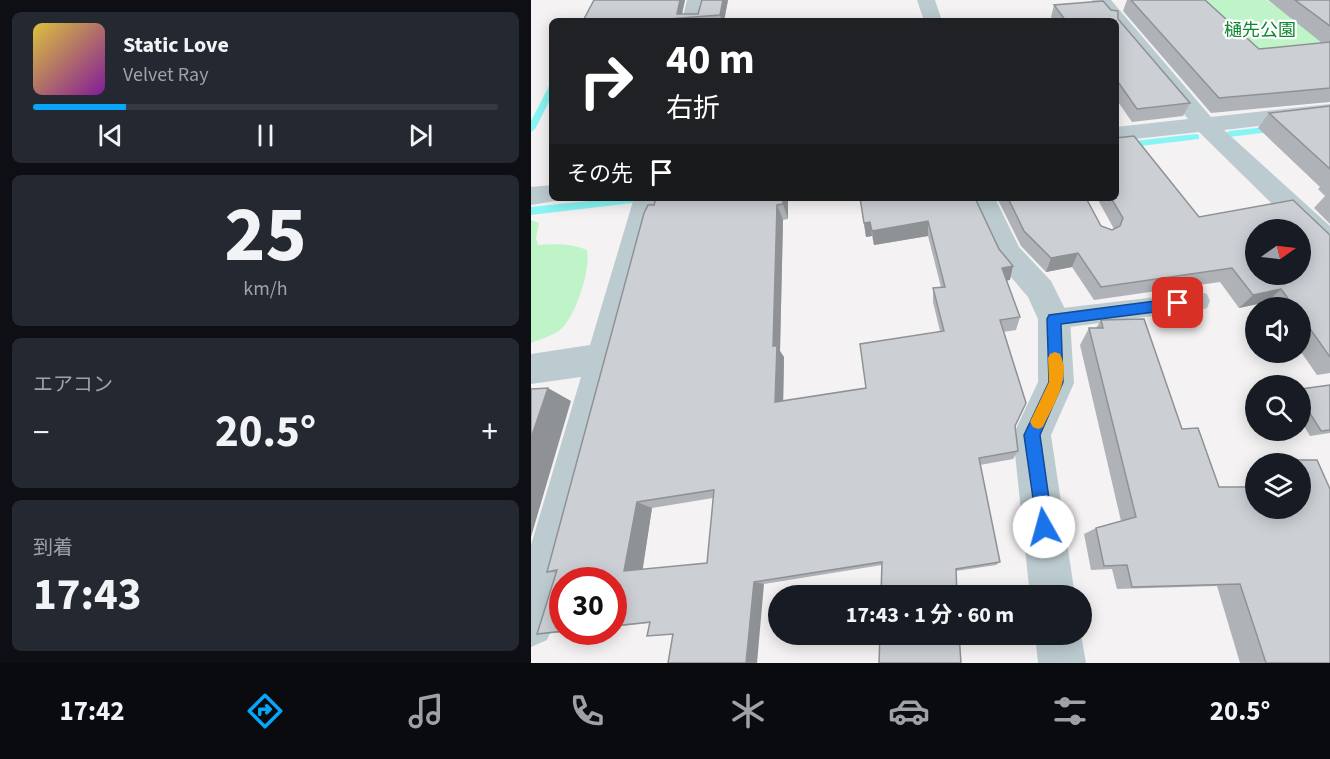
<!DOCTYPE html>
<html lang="ja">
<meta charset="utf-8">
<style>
body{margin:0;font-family:"Source Sans 3","Noto Sans JP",sans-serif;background:#242831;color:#f1f3f6;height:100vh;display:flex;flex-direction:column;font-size:22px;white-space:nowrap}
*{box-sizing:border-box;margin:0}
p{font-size:20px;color:#9ea1a6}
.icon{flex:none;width:33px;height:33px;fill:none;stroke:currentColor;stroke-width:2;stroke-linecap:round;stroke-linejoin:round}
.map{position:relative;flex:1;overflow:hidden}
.sheet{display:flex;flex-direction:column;gap:12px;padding:12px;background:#0d0f14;width:531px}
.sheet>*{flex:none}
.hud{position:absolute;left:18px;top:18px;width:570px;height:183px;border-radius:9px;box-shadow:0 3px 15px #0003;background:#202124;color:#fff;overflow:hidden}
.needle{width:39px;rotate:76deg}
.fabs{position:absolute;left:714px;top:219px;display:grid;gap:12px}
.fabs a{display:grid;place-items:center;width:66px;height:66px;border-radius:50%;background:#171b24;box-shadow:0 3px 15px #0003;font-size:30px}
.speed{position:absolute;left:18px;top:567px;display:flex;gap:12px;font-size:30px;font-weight:700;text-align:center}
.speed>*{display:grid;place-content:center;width:78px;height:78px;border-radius:50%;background:#171b24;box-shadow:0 3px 15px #0003;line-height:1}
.speed .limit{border:9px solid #d22;background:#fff;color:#111}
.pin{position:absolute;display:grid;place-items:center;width:51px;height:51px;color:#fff;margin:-26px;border-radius:12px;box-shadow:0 3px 9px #0006}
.me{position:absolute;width:66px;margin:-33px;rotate:353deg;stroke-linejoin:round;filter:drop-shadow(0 0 4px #0008)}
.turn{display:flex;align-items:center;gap:21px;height:126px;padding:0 18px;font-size:27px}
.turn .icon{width:78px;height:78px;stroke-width:2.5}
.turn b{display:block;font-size:42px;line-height:51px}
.then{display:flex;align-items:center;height:57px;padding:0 18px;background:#0003;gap:12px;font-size:22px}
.big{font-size:45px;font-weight:700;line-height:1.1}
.sheet .tile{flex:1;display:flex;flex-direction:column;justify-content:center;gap:9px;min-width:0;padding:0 21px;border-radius:9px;background:#242831}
.sheet .dial{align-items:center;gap:0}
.dial b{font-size:78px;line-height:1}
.song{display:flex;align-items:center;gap:18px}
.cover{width:72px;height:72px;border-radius:9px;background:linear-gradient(135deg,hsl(50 70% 55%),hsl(290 70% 35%))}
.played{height:6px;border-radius:3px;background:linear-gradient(90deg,#08a5f8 20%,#363941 20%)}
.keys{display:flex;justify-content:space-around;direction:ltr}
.heat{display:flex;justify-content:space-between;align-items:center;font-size:33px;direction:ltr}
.trip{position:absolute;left:237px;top:585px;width:324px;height:60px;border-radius:30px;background:#171b24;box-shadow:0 3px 15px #0003;font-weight:700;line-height:60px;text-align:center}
.menu{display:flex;height:96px;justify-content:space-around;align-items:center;background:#090b0e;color:#9ea1a6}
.menu .icon{width:42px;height:42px}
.menu .current{color:#08a5f8}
.menu b{font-size:27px;color:#f1f3f6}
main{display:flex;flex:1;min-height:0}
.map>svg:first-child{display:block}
.green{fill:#bef4c7}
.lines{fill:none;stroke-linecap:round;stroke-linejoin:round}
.stream{fill:#87f5f4;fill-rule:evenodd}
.service{fill:#bccbd0;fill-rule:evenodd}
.minor{fill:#bccbd0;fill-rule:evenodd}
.wall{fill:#afb3b7;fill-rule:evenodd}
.shaded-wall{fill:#8f9295}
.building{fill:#ccd0d5;stroke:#8f9295;stroke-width:1.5;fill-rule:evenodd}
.route{fill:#1a73e8;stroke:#114b97;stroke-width:1.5}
.slow{fill:#f59e0b}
.labels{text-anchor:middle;stroke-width:4.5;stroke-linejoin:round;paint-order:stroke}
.far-park-label{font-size:18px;fill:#0e8730;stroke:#fff}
</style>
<main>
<section class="sheet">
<div class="tile">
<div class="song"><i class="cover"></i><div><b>Static Love</b><p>Velvet Ray</p></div></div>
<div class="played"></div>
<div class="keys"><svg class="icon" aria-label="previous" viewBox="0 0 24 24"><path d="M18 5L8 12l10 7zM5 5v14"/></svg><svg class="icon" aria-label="pause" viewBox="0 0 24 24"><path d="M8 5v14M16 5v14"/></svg><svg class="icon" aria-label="next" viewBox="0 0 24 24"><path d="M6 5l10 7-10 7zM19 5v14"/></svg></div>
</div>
<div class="tile dial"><b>25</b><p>km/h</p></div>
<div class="tile"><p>エアコン</p>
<div class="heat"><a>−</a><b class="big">20.5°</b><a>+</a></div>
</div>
<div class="tile"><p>到着</p><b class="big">17:43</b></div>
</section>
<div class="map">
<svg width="799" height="663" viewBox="0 0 799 663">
<rect width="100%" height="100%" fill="#f4f2f3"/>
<path class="green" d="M658,0H735L799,41L723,63Z
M0,220L8,223L5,238L7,245C25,244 39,243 56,250C60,269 45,316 30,329C22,336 9,339 0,343Z"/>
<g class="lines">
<path class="stream" d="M18,86H21V96L4,129L0,132V121Z
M744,126L748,129L747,131L698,137L694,134L698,131Z
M665,134L668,135V139L585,149V143Z
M87,198H123L118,201L0,215V207Z"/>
<path class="service" d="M668,292L676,294L679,301L676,308L668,310L523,329L515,326L511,319L515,312L523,309Z"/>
<path class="minor" d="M156,0H174L169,21H151Z
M386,0H404L411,21H393Z
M561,0H580L680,117L799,104V118L693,130L799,226V254L789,251L668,132L585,141V127L657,119L585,30V21H578Z
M21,185V198H32L30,200L0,205V187Z
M103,198H129L34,580H32C32,601 24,622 16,640L0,647V545L50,377L0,384V354L59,345Z
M438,198H464L488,247L520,281L539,319L543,383L520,435L544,596H499L482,435L507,382V319L497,297L467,262Z
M504,634H550L555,663H507Z"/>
</g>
<path class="wall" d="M63,0H154L151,14H167L171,0H197L193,21H52Z
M596,0H674L728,49L791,43L737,0H799V102L680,113L592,11Z
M523,5L587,19L659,103L652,116L601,122L585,99V21H523L520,17Z
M799,106V224L783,208L794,196L787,189L789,187L727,128L738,113Z
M125,198H257V219L252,220L249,351L253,357L252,401L335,388L409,331L402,302V288L410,287L397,236L343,245L341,236L335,237L329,198H444L479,280H475L489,317L485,330L472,332L487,451L482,459L449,465L469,562L465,565L425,571L351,565L233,584L142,634L119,623L82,627V580L32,632H40L6,634L25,573L16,572ZM182,498L176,563L111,570L121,508Z
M466,198H555L570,226L581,230L583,229L566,198H585L668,217L799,235V373L786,375L770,352V308H739L736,302L708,308L689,282L563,300L541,267L515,272L490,246Z
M570,320L651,429L688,487L770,508V464H744L752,460H786L799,663H709L686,586L586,589L581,569L560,570L553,534L565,528L590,521L549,345L558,328H565Z
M799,385V433L779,436L770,421V389Z"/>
<path class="shaded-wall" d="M149,0H154L150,18L146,14Z
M192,0H197L193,21H191L189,15Z
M252,198H257V219L252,204Z
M246,205L252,220L249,351L253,357L252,412L244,402L242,346Z
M397,221V236L343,245L341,231Z
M339,222L341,236L335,237L333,223Z
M547,253L541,267L515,272L520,258Z
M482,266L479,280L468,282L471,268Z
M750,289L736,302L708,308L722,295Z
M17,388L40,401L0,537V438Z
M106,502L121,508L111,574L93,571Z
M223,582L233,584L226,663H215Z"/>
<path class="building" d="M63,0H149L146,14H167L171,0H192L189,15L137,19L136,21H52Z
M600,0H674L728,49L799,42V88L688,98Z
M764,0H799V26Z
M572,1L580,10L587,11V19L659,103L606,109L585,79V21H535L523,5Z
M799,106V169L738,113Z
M603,136L668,217L762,200L799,235V357L770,316V308H764L750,289L722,295L701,268L570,287L547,253L520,258L493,231L477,198H555L570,226L581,230L589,226L592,218L580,198H585V138ZM724,230H770V274H724Z
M125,198H252V204L246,205L242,346H246L244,402L335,388L329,344L413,331L402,288L414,287L397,221L341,231L339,222L333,223L329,198H444L468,249L482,266L471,268L489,317L469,320L495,403L484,426L487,451L448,458L469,562L425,569L426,596H350L351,562L223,582L215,663H137L142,634L116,636L119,622L82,626V580H32V631L6,634L26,570L16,572L113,213L117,205H123ZM183,490L176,563L93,571L106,502Z
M613,319L651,429L667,428L688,487H724V508H770V464H753L752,460H786L799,489V663H735L709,584L601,587L596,565L573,566L565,528L605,517L558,328H572L570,320Z
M799,385V430L790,431L770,399V389Z
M17,388L0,438V389Z
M349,634H428L430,663H348Z"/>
<path class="route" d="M647,298L654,303L647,309L530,324L532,382L509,435L522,527L519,533L513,535L507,533L493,435L518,382L516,319L518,315Z"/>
<path class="slow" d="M524,352L529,354C541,378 522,405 512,427L507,429L502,427L499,422L518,382L517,358L519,354Z"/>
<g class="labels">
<g class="far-park-label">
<text x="729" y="36">樋先公園</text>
</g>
</g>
</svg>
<div class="fabs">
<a><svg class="needle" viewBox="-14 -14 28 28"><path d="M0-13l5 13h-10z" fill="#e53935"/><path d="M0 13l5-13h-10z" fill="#9ea1a6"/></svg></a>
<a><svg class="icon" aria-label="sound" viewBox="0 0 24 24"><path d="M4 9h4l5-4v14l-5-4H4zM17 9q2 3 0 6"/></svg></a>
<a><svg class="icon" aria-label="search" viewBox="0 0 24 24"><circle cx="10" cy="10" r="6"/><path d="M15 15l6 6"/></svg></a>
<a><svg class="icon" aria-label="layers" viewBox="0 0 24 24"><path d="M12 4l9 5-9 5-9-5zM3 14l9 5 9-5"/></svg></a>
</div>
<div class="speed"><div class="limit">30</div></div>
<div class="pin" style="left:647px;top:303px;background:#d93025"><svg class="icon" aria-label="arrive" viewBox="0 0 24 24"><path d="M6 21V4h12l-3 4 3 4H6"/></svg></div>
<svg class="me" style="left:513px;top:527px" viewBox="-20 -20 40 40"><circle r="19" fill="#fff"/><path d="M0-13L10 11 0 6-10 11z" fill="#1a73e8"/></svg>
<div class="trip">17:43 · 1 分 · 60 m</div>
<div class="hud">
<div class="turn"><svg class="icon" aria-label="right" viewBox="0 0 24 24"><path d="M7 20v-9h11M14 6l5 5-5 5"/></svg><div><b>40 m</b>右折</div></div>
<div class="then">その先<svg class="icon" aria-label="arrive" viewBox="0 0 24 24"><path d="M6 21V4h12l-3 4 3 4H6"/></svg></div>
</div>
</div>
</main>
<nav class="menu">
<b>17:42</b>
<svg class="icon current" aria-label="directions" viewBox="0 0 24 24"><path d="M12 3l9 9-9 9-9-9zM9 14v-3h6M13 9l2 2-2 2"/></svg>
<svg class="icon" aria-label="music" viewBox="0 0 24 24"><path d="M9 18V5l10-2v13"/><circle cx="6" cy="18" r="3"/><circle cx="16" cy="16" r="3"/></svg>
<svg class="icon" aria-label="phone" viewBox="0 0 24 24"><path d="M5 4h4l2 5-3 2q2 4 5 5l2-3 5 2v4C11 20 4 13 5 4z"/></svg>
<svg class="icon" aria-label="climate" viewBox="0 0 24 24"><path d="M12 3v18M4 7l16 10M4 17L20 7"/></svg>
<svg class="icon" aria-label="car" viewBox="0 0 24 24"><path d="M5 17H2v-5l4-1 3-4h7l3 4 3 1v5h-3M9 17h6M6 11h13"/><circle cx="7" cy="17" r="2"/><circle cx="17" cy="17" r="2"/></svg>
<svg class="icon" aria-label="filters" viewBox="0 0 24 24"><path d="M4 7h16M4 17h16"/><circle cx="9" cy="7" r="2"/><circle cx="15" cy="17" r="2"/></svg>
<b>20.5°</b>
</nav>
